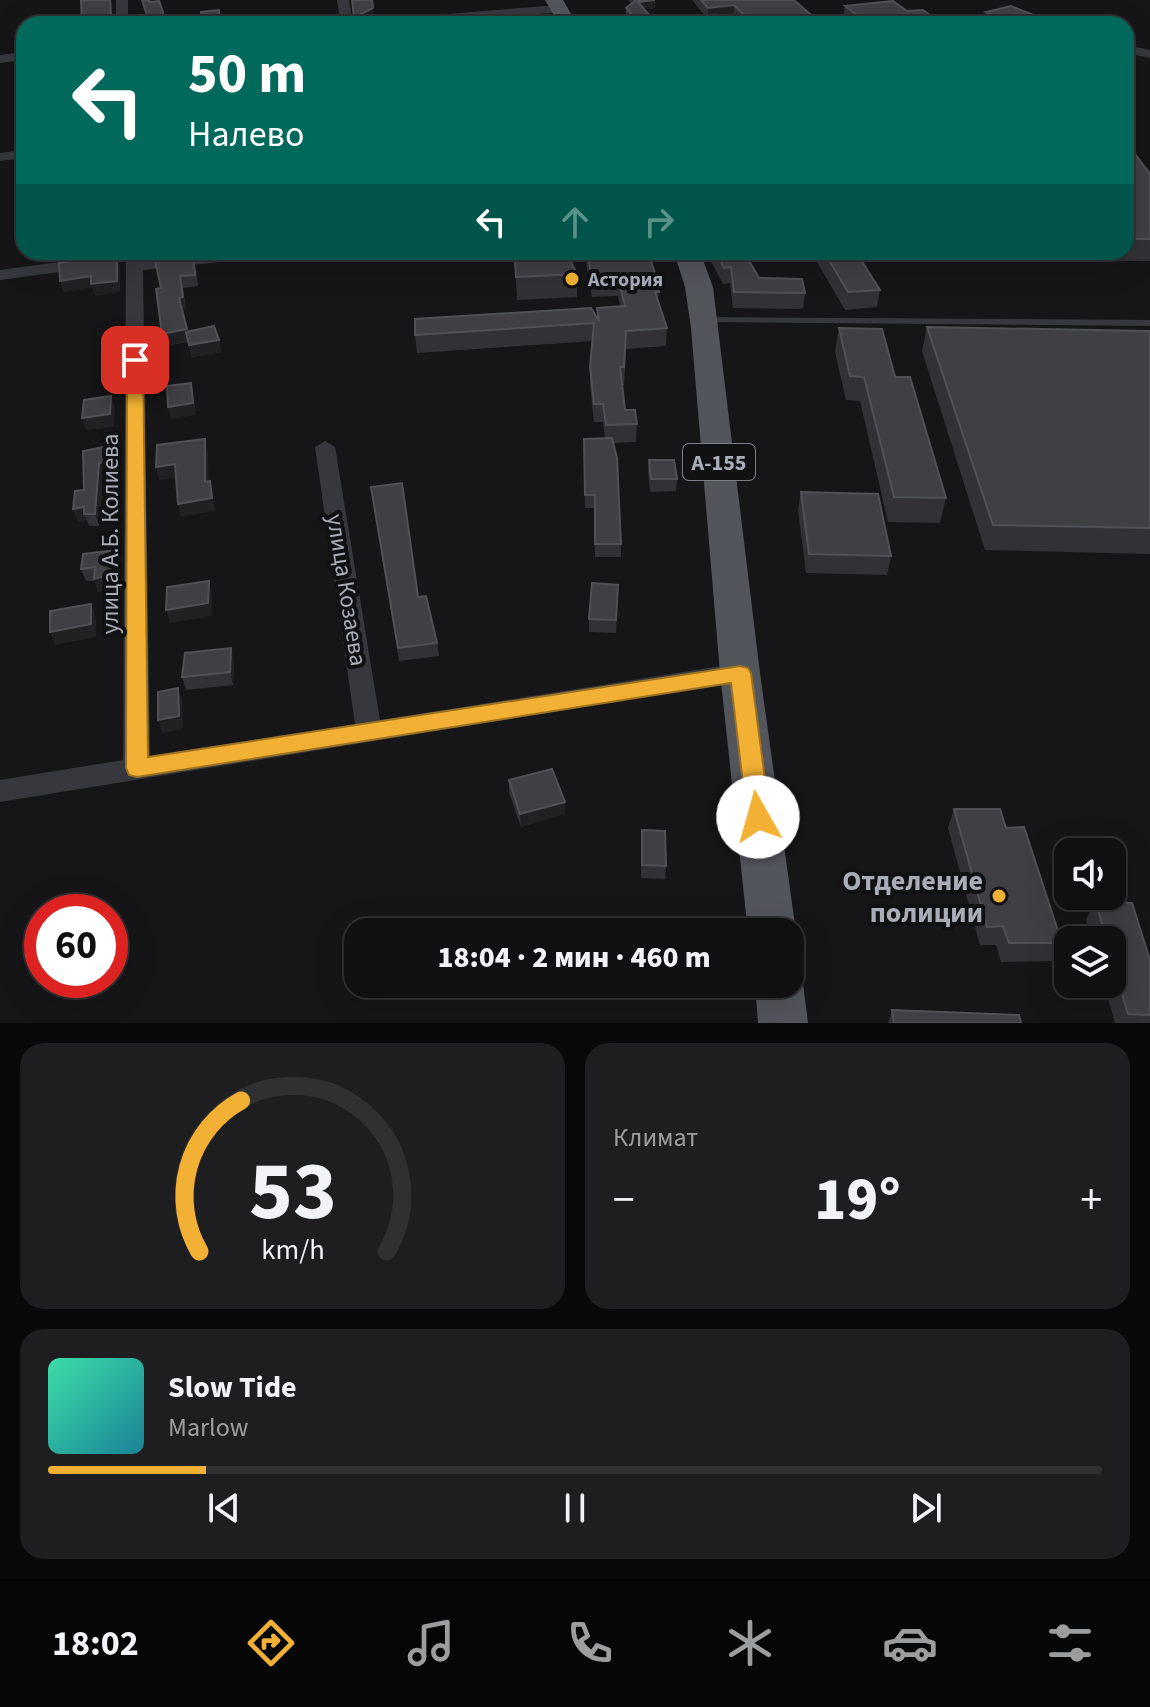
<!DOCTYPE html>
<html lang="ru">
<meta charset="utf-8">
<style>
body{margin:0;font-family:"Source Sans 3",sans-serif;background:#1e1e20;color:#f1f3f6;height:100vh;display:flex;flex-direction:column;font-size:30px;white-space:nowrap}
*{box-sizing:border-box;margin:0}
p{font-size:26px;color:#9c9d9f}
.icon{flex:none;width:44px;height:44px;fill:none;stroke:currentColor;stroke-width:2;stroke-linecap:round;stroke-linejoin:round}
.map{position:relative;height:1023px;overflow:hidden}
.side{display:flex;flex-direction:column;gap:20px;padding:20px;background:#09090a;flex:1}
.side>*{flex:none}
.top-card{position:absolute;left:16px;top:16px;width:1118px;height:244px;border-radius:24px;box-shadow:0 8px 32px #0002,0 0 0 2px #303032;background:#00695c;color:#fff;overflow:hidden}
.fabs{position:absolute;left:1054px;top:838px;display:grid;gap:16px}
.fabs a{display:grid;place-items:center;width:72px;height:72px;border-radius:16px;background:#101012;box-shadow:0 8px 32px #0002,0 0 0 2px #303032;font-size:40px}
.speed{position:absolute;left:24px;top:894px;display:flex;gap:16px;font-size:40px;font-weight:700;text-align:center}
.speed>*{display:grid;place-content:center;width:104px;height:104px;border-radius:50%;background:#101012;box-shadow:0 8px 32px #0002,0 0 0 2px #303032;line-height:1}
.speed .limit{border:12px solid #d22;background:#fff;color:#111}
.pin{position:absolute;display:grid;place-items:center;width:68px;height:68px;color:#fff;margin:-34px;border-radius:16px;box-shadow:0 4px 12px #0006}
.me{position:absolute;width:88px;margin:-44px;rotate:353deg;stroke-linejoin:round;filter:drop-shadow(0 0 6px #0008)}
.turn{display:flex;align-items:center;gap:28px;height:168px;padding:0 40px;font-size:36px}
.turn .icon{width:104px;height:104px;stroke-width:2.5}
.turn b{display:block;font-size:56px;line-height:68px}
.lanes{display:flex;align-items:center;height:76px;padding:0 40px;background:#0003;justify-content:center;gap:40px;direction:ltr}
.lanes .off{opacity:.35}
.big{font-size:60px;font-weight:800;line-height:1.1}
.side .card{flex:1;display:flex;flex-direction:column;justify-content:center;gap:12px;min-width:0;padding:0 28px;border-radius:24px;background:#1e1e20}
.side .dial{align-items:center;gap:0}
.dial svg{height:208px;overflow:visible;fill:none;stroke:#303032;stroke-width:7;stroke-linecap:round;text-anchor:middle}
.dial text{fill:#f1f3f6;stroke:none}
.song{display:flex;align-items:center;gap:24px}
.cover{width:96px;height:96px;border-radius:12px;background:linear-gradient(135deg,hsl(160 70% 55%),hsl(190 70% 35%))}
.played{height:8px;border-radius:4px;background:linear-gradient(90deg,#f2b134 15%,#303032 15%)}
.keys{display:flex;justify-content:space-around;direction:ltr}
.heat{display:flex;justify-content:space-between;align-items:center;font-size:44px;direction:ltr}
.side .tiles{flex:1;display:grid;gap:20px;grid-template-columns:1fr 1fr}
.card:last-child{grid-column:span 2}
.trip{position:absolute;left:344px;top:918px;width:460px;height:80px;border-radius:24px;background:#101012;box-shadow:0 8px 32px #0002,0 0 0 2px #303032;font-weight:800;line-height:80px;text-align:center}
.menu{display:flex;height:128px;justify-content:space-around;align-items:center;background:#060607;color:#9c9d9f}
.menu .icon{width:56px;height:56px}
.menu .selected{color:#f2b134}
.menu b{font-size:36px;color:#f1f3f6}
.map>svg:first-child{display:block}
.lines{fill:none;stroke-linecap:round;stroke-linejoin:round}
.service{fill:#37383d;fill-rule:evenodd}
.minor{fill:#37383d;fill-rule:evenodd}
.primary{fill:#53555c;fill-rule:evenodd}
.wall{fill:#323236}
.shaded-wall{fill:#212124}
.building{fill:#3f3f44;stroke:#4f5156;stroke-width:2}
.route{fill:#f2b134;stroke:#9d7322;stroke-width:2}
.poi-dot{fill:#f2b134;stroke:#111113;stroke-width:3}
.labels{text-anchor:middle;stroke-width:8;stroke-linejoin:round;paint-order:stroke}
.far-poi-label{font-size:20px;font-weight:bold;fill:#a8adb8;stroke:#111113;text-anchor:start}
.shield{fill:#111113;stroke:#7b7e86;stroke-width:2}
.shield-label{font-size:22px;font-weight:bold;fill:#a8adb8}
.street-label{font-size:24px;fill:#a8adb8;stroke:#111113}
.near-poi-label{font-size:28px;font-weight:bold;fill:#a8adb8;stroke:#111113;text-anchor:end}
</style>
<div class="map">
<svg width="1150" height="1023" viewBox="0 0 1150 1023">
<rect width="100%" height="100%" fill="#161618"/>
<g class="lines">
<path class="service" d="M705,317L1150,320V326L702,322L700,320Z"/>
<path class="minor" d="M116,0H128V24H116Z
M337,0H349L353,24H341Z
M559,5L563,6V12L417,24H365L371,20Z
M1126,45L1150,50V58L1126,53Z
M24,52V60L0,63V55Z
M24,150V158L0,161V153Z
M126,252H142L143,260L220,252H276L268,257L143,270L150,756L355,724L315,447L325,441L335,447L380,720L740,663L749,666L753,673L749,680L0,802V780L123,760Z
M90,258L96,259L99,263L96,267L0,280V270Z"/>
<path class="primary" d="M545,0H563L577,24H559Z
M674,252H700L713,287L760,673L796,932L790,944V932H748L720,673L691,328L685,287Z
M790,965L796,968L803,984L808,1023H758L755,984H790Z"/>
</g>
<path class="wall" d="M628,0H655V8L644,9L657,24H632L626,16V8L632,4Z
M692,0H766L818,21L845,18L843,17L845,6L907,11L942,24H741L733,17L708,19Z
M986,12L1045,24H990L984,21Z
M1126,142L1150,174V261L887,260L884,252H1126Z
M529,252L577,274V297L517,300L515,261L530,260Z
M584,252H611L612,257L659,292L658,301L667,328L666,346L626,349L624,385H622L625,410L637,424L636,442L613,443L621,544V557H595L594,508H585L584,439L605,438L603,422H594L590,385L593,341L417,353L415,335L597,317V308L620,306L618,296L592,297Z
M706,252H745L759,278L805,293L803,309L733,308L730,283L723,284Z
M811,252H856L880,290L877,307L845,310Z
M196,268L198,286L183,288L186,309H182L188,331L219,340L221,352L192,357L188,342L165,346L162,334L161,288Z
M927,327L1150,331V554L985,550L922,351Z
M839,328L895,377L946,498L940,523L888,522L860,401L846,400L835,352Z
M113,458L114,474L103,476L99,526H89L87,520L78,522L84,490Z
M649,460L677,479L676,491L650,492L648,472Z
M371,487L437,643L439,656L399,661Z
M801,492L891,556L887,575L806,573L798,510Z
M121,562V586L98,592L95,581H86L81,569Z
M618,585L616,633L589,632V619Z
M234,661L233,685L186,690L182,677Z
M509,780L565,814L521,827L509,793Z
M954,809L1006,828L1062,943L1053,961L1001,962L996,945H980L948,828Z
M642,830L666,866L665,879L641,878Z
M1095,901L1150,960V1023H1115L1104,984H1112V940H1092L1086,920Z
M892,1010L1021,1023H888Z"/>
<path class="shaded-wall" d="M110,0H112L113,24H97V18Z
M372,0L374,17L362,24L361,14Z
M655,0V8L638,10V2Z
M734,5L733,17L708,19V8Z
M74,252H101L75,256Z
M117,254L120,266V292L95,296L93,288L64,292L60,281Z
M180,276L186,309L182,310L179,298Z
M187,329L190,341L165,346L162,334Z
M219,340L221,352L192,357L189,345Z
M191,383L194,395L196,415L171,419L168,407Z
M111,396L115,408L114,427L86,430L82,418Z
M205,439L208,452L209,495L205,482Z
M109,446L113,458L114,474L103,476L99,526L95,514L99,463Z
M175,464L179,477L159,480L156,467Z
M210,481L215,511L181,517L178,504Z
M84,507V514L87,520L78,522L73,509Z
M117,550L121,562V586L98,592L94,579Z
M209,581L212,594V616L170,623L166,610Z
M91,604L96,617V637L55,645L50,632Z
M231,648L234,661L233,685L230,672Z
M178,688L182,701L183,729L162,733L158,720Z
M565,802V814L521,827L520,814Z"/>
<path class="building" d="M89,0H110L111,15L97,18V24H82L81,1Z
M142,0H149V2L159,1L163,12L162,24H150Z
M352,0H372L373,8L361,14L364,18H376L378,24H317L315,18L354,17Z
M636,0H655L638,2L657,24H639L626,8Z
M701,0H794L818,21L858,16L845,6L893,1L907,11L923,10L942,24H754L734,5L708,8Z
M1011,6L1046,20L1031,24H1014L986,12Z
M219,10L220,24H203L201,12Z
M1126,142L1150,174V239H1126Z
M529,252H566L577,274L516,277L515,261L530,260Z
M587,252H611L612,257L649,255L654,270L659,292H655L667,328L626,331L624,367H620L625,410H635L637,424L606,425L603,404H594L590,367L594,323L415,335V319L591,308L599,321L597,308L625,306L618,278L592,279Z
M716,252H744L759,278L802,279L805,293L734,292L731,267L724,268Z
M824,252H856L880,290L848,292Z
M117,254V281L91,284V276L60,281L59,263Z
M193,256L195,275L180,276L183,297L179,298L187,329L162,334L156,289L161,288L155,260Z
M214,326L219,340L189,345L186,332Z
M927,327L1150,331V528L993,525Z
M839,328L882,329L895,377H910L946,498L894,497L864,377L850,376Z
M191,383L193,403L168,407L167,386Z
M111,396L110,414L82,418L84,400Z
M612,438L617,458L621,544H595V495H585L584,439Z
M205,439V482L210,481L212,498L178,504L175,464L156,467L157,445Z
M109,446L110,461L99,463L95,514H84V507L73,509L75,491L84,490L83,451Z
M649,460H674L677,479H651Z
M402,483L418,597L426,596L437,643L398,648L371,487Z
M801,492L878,494L891,556L809,554Z
M117,550V573L94,579L95,567L81,569L83,554Z
M209,581L208,603L166,610L167,587Z
M592,583L618,585L616,620L589,619Z
M91,604V624L50,632V611Z
M231,648L230,672L182,677L185,653Z
M178,688L179,716L158,720V692Z
M552,769L565,802L520,814L509,780Z
M954,809H1000L1006,828L1024,827L1062,943H1009L1003,926L987,927Z
M642,830L665,831L666,866L642,865Z
M1095,901L1132,903L1150,960V1015L1128,1014L1112,959V940H1107Z
M892,1010L1019,1015L1021,1023H894Z"/>
<path class="route" d="M135,355L143,360L148,757L740,666L748,668L751,673L770,817L766,824L758,827L750,824L747,817L731,683L137,777L129,775L126,768L127,360Z"/>
<g class="poi-dot">
<circle cx="572" cy="279" r="8"/>
<circle cx="999" cy="896" r="8"/>
</g>
<g class="labels">
<g class="far-poi-label">
<text x="588" y="286">Астория</text>
</g>
<rect class="shield" x="683" y="444" width="72" height="36" rx="6"/>
<g class="shield-label">
<text x="719" y="470">А-155</text>
</g>
<g class="street-label">
<text transform="translate(110 534) rotate(-90)" y="8">улица А.Б. Колиева</text>
<text transform="translate(347 590) rotate(81)" y="8">улица Козаева</text>
</g>
<g class="near-poi-label">
<text x="983" y="890">Отделение<tspan x="983" dy="32">полиции</tspan></text>
</g>
</g>
</svg>
<div class="fabs">
<a><svg class="icon" aria-label="sound" viewBox="0 0 24 24"><path d="M4 9h4l5-4v14l-5-4H4zM17 9q2 3 0 6"/></svg></a>
<a><svg class="icon" aria-label="layers" viewBox="0 0 24 24"><path d="M12 4l9 5-9 5-9-5zM3 14l9 5 9-5"/></svg></a>
</div>
<div class="speed"><div class="limit">60</div></div>
<div class="pin" style="left:135px;top:360px;background:#d93025"><svg class="icon" aria-label="arrive" viewBox="0 0 24 24"><path d="M6 21V4h12l-3 4 3 4H6"/></svg></div>
<svg class="me" style="left:758px;top:817px" viewBox="-20 -20 40 40"><circle r="19" fill="#fff"/><path d="M0-13L10 11 0 6-10 11z" fill="#f2b134"/></svg>
<div class="trip">18:04 · 2 мин · 460 m</div>
<div class="top-card">
<div class="turn"><svg class="icon" aria-label="left" viewBox="0 0 24 24"><path d="M17 20v-9H6M10 6l-5 5 5 5"/></svg><div><b>50 m</b>Налево</div></div>
<div class="lanes"><svg class="icon" aria-label="left" viewBox="0 0 24 24"><path d="M17 20v-9H6M10 6l-5 5 5 5"/></svg><svg class="icon off" aria-label="ahead" viewBox="0 0 24 24"><path d="M12 20V5M6 11l6-6 6 6"/></svg><svg class="icon off" aria-label="right" viewBox="0 0 24 24"><path d="M7 20v-9h11M14 6l5 5-5 5"/></svg></div>
</div>
</div>
<section class="side">
<div class="tiles">
<div class="card dial"><svg viewBox="0 0 100 80">
<path d="M14 69A42 42 0 1 1 86 69"/>
<path d="M14 69A42 42 0 0 1 30 11" stroke="#f2b134"/>
<text x="50" y="56" font-size="32" font-weight="700">53</text>
<text x="50" y="72" font-size="11">km/h</text>
</svg></div>
<div class="card"><p>Климат</p>
<div class="heat"><a>−</a><b class="big">19°</b><a>+</a></div>
</div>
<div class="card">
<div class="song"><i class="cover"></i><div><b>Slow Tide</b><p>Marlow</p></div></div>
<div class="played"></div>
<div class="keys"><svg class="icon" aria-label="previous" viewBox="0 0 24 24"><path d="M18 5L8 12l10 7zM5 5v14"/></svg><svg class="icon" aria-label="pause" viewBox="0 0 24 24"><path d="M8 5v14M16 5v14"/></svg><svg class="icon" aria-label="next" viewBox="0 0 24 24"><path d="M6 5l10 7-10 7zM19 5v14"/></svg></div>
</div>
</div>
</section>
<nav class="menu">
<b>18:02</b>
<svg class="icon selected" aria-label="directions" viewBox="0 0 24 24"><path d="M12 3l9 9-9 9-9-9zM9 14v-3h6M13 9l2 2-2 2"/></svg>
<svg class="icon" aria-label="music" viewBox="0 0 24 24"><path d="M9 18V5l10-2v13"/><circle cx="6" cy="18" r="3"/><circle cx="16" cy="16" r="3"/></svg>
<svg class="icon" aria-label="phone" viewBox="0 0 24 24"><path d="M5 4h4l2 5-3 2q2 4 5 5l2-3 5 2v4C11 20 4 13 5 4z"/></svg>
<svg class="icon" aria-label="climate" viewBox="0 0 24 24"><path d="M12 3v18M4 7l16 10M4 17L20 7"/></svg>
<svg class="icon" aria-label="car" viewBox="0 0 24 24"><path d="M5 17H2v-5l4-1 3-4h7l3 4 3 1v5h-3M9 17h6M6 11h13"/><circle cx="7" cy="17" r="2"/><circle cx="17" cy="17" r="2"/></svg>
<svg class="icon" aria-label="filters" viewBox="0 0 24 24"><path d="M4 7h16M4 17h16"/><circle cx="9" cy="7" r="2"/><circle cx="15" cy="17" r="2"/></svg>
</nav>
